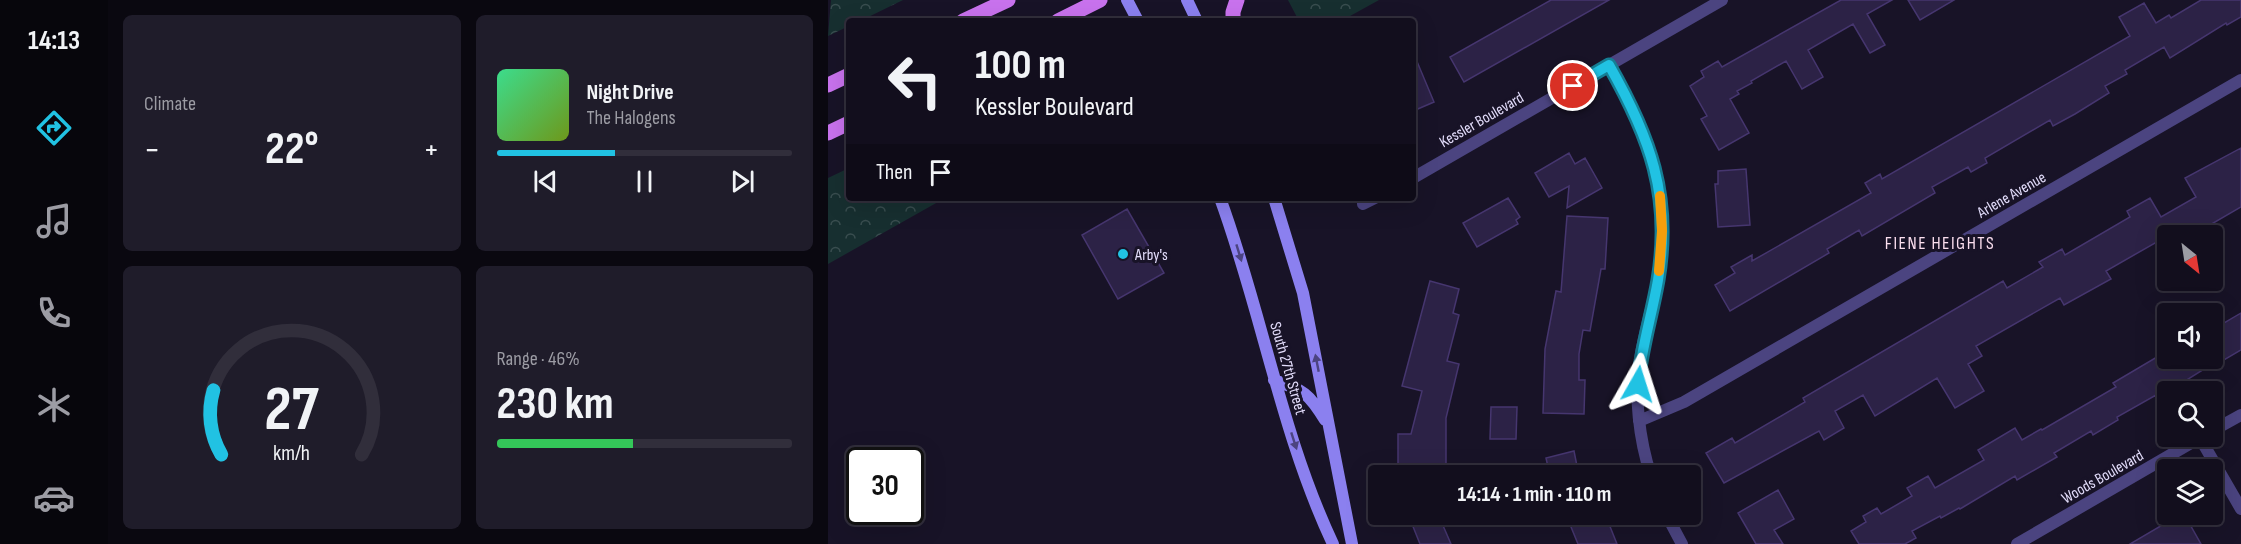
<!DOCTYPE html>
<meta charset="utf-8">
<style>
body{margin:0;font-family:"Sofia Sans Condensed",sans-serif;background:#1f1c2a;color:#f1f3f6;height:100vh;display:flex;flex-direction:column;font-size:22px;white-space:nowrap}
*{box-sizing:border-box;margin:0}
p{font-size:20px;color:#9c9ca4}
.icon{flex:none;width:33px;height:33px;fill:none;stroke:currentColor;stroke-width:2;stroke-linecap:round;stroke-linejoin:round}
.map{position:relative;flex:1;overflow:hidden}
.panel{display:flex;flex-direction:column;gap:15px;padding:15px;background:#0a0810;width:720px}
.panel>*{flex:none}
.top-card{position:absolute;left:18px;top:18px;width:570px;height:183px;border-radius:6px;box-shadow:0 6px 24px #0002,0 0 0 2px #312e3b;background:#120e1d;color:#f1f3f6;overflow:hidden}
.needle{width:39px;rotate:150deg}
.controls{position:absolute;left:1329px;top:225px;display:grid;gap:12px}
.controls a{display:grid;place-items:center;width:66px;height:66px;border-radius:6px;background:#120e1d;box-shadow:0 6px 24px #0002,0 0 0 2px #312e3b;font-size:30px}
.speed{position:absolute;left:18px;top:447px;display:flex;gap:12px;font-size:30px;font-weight:700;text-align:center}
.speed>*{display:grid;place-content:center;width:78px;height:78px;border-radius:50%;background:#120e1d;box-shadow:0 6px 24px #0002,0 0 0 2px #312e3b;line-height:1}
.speed .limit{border:3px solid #111;border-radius:9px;background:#fff;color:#111}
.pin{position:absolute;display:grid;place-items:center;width:51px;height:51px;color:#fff;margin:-26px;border:3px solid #fff;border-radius:50%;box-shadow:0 2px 6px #0007}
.me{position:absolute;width:66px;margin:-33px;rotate:6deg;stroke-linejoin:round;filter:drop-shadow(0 0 4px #0008)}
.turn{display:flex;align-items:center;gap:21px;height:126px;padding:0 30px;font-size:27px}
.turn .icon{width:78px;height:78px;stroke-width:2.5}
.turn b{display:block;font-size:42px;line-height:51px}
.then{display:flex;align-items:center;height:57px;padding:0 30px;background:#0003;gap:12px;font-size:22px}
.big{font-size:45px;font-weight:700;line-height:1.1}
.panel .widget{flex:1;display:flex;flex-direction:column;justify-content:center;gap:9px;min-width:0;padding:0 21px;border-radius:9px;background:#1f1c2a}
.panel .dial{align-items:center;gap:0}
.dial svg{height:156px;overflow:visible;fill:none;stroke:#312e3b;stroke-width:7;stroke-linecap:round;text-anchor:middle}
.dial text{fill:#f1f3f6;stroke:none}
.song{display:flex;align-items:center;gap:18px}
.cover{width:72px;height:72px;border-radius:9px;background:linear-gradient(135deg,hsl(150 70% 55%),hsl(80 70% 35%))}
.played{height:6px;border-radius:3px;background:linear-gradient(90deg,#21c2e3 40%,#312e3b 40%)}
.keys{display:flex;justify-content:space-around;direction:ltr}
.heat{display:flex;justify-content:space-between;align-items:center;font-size:33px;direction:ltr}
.charge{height:9px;border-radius:4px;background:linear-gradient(90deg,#34c759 46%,#312e3b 0)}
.panel .tiles{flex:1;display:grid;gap:15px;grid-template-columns:repeat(2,1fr)}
.trip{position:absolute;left:540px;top:465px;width:333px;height:60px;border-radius:6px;background:#120e1d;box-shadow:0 6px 24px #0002,0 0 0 2px #312e3b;font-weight:700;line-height:60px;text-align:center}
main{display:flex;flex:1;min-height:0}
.dock{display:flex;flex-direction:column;width:108px;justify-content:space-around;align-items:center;background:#07060c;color:#9c9ca4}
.dock .icon{width:42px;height:42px}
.dock .on{color:#21c2e3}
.dock b{font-size:27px;color:#f1f3f6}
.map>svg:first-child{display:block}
.forest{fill:url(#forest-crowns)}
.building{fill:#2c2246;stroke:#46366f;stroke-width:1.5}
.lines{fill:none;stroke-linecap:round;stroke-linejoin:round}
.minor{stroke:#4b4480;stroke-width:12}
.secondary{stroke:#8b80ef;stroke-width:12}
.primary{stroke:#c872ed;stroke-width:15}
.oneway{fill:#4c4481}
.route-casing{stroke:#157e94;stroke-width:15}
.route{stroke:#21c2e3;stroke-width:10}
.slow{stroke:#f59e0b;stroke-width:10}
.poi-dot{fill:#21c2e3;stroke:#181327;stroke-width:2}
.labels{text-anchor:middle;stroke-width:6;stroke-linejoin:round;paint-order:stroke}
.street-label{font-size:16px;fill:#e3ddfb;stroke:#181327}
.poi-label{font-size:16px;fill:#e3ddfb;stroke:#181327;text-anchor:start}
.neighbourhood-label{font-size:18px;letter-spacing:1.5px;fill:#fbdfef;stroke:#181327}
</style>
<main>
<nav class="dock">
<b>14:13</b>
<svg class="icon on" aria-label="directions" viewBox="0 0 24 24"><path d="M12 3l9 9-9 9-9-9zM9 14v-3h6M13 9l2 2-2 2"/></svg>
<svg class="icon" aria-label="music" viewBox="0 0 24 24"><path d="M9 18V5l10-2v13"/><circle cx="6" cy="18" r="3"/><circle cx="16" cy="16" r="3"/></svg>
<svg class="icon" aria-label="phone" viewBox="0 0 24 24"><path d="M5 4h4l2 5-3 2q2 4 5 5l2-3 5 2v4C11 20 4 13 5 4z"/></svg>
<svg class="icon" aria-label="climate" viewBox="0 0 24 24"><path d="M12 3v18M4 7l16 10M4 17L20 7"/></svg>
<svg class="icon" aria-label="car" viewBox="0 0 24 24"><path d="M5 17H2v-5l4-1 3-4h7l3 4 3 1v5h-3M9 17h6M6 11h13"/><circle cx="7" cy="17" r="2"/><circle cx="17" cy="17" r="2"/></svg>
</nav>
<section class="panel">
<div class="tiles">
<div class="widget"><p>Climate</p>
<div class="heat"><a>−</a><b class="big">22°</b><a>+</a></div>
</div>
<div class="widget">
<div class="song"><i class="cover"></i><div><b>Night Drive</b><p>The Halogens</p></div></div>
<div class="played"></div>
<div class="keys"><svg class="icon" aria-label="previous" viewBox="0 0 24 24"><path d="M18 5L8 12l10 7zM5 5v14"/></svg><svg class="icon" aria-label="pause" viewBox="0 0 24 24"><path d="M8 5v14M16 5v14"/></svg><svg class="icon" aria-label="next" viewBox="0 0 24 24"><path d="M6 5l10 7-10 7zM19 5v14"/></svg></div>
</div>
<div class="widget dial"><svg viewBox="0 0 100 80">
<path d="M14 69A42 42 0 1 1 86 69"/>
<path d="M14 69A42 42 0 0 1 10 36" stroke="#21c2e3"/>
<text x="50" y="56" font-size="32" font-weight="700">27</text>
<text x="50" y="72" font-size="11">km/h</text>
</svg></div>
<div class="widget"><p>Range · 46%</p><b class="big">230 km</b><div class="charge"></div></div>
</div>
</section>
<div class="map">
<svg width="1413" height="544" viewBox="0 0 1413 544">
<defs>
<pattern id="forest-crowns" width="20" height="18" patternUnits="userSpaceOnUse" patternTransform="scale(1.5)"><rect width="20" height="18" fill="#172f30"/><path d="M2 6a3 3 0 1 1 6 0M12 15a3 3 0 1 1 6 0" fill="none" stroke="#394d4f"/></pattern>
</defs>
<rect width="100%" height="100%" fill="#181327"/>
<path class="forest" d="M3,0H75L32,21H21V26L0,36Z
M460,0H551L513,21H471Z
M21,168V198H117L0,264V178Z"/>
<path class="building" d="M723,0H781L636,82L622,57Z
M1013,0H1064L1039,14L1057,45L1042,53L1025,24L980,50L995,77L974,89L958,61L923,81L924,83L909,91L911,94L902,99L921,133L891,150L873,119L879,116L862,86L876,77L873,71L890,61L894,67Z
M1080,0H1126L1092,20Z
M1373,0H1413V17L1399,25L1398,23L1342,58L1336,47L1297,70L1299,74L1277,86L1281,93L1247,114L1225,126L1222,120L1157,158L1159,163L1143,172L1140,167L1104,187L1107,193L1034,236L1031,230L999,249L1001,253L902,311L887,285L907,273L903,267L924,255V261L1043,193L1037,183L1052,174L1054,179L1302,36L1291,17L1316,3L1328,23L1341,15L1343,18Z
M585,52L606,102L585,111Z
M1413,148V207L1363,236H1360L1355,227L1278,271L1283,279L1236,305L1232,298L1148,346L1154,356L1140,364L1156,391L1127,408L1109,378L1047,416L1035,395L1007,411L1016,428L996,440L991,431L896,483L878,453L904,438L907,443L977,402L975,398L1175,281L1179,288L1215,267L1211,262L1234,249L1237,255L1302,217L1299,211L1322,198L1333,217L1368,197L1357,178Z
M741,153L747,164L757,158L774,188L739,208L741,186L721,197L707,173Z
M918,169L922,225L890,227L887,184H890V171Z
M680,198L692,217L688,220L690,224L649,247L635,223Z
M299,209L336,273L290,299L254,235Z
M739,216L780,218L777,269H773L762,331L755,330L751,354V380H757L756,414L715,413L717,349L728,291L733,292Z
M602,281L631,289L625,313L631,315L619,361L631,364L618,418V476H589V468H574V464H570V434H583L594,391L574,386Z
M1413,313V350L1384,367V364L1330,398L1328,395L1289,417L1290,420L1265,435L1263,431L1226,453L1229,457L1189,480L1187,476L1132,509L1131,508L1113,518L1112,516L1084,531L1088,538L1077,544H1031L1023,531L1038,522L1035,516L1049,508L1053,514L1084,496L1079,488L1100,476L1107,488L1156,460L1150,450L1187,428L1194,440L1213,429L1214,430L1288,387L1285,383L1334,354L1337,358H1384V330Z
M663,407H689L688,439H662Z
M746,451L751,476H722L718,458Z
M950,490L966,519L946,530L955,544H928L910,513Z
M580,514H610L623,544H592Z
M757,514H777L789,544H750L741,522Z
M1353,514H1356L1373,544H1302Z"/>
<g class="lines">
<path class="minor" d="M781,65C816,127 839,182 833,255C830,290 818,324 812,358C806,396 811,439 823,476
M585,178L894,0
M535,204L547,198
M811,421L856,402L1413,80
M1384,431L1413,415
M1372,438L1413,509
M838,514L854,544
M1189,544L1375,436"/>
<path class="secondary" d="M299,0L310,21
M359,0L369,21
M392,198C434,312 453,434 505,544
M446,198L475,293L524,544
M446,380C476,391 480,392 497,420"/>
<path class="primary" d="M135,21L180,0
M230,21L272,0
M405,21V12L409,0
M0,85L21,75
M0,133L21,123"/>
</g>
<defs><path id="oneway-solid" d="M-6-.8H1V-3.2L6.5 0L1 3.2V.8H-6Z" transform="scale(1.5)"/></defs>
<g class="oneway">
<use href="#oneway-solid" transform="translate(411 253) rotate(73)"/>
<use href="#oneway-solid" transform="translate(489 363) rotate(-101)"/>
<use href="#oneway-solid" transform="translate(466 441) rotate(72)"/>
</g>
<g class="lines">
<g class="route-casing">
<path id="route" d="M745,86L781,65C822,137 844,196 830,280C824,315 813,349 810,384"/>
</g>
<use href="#route" class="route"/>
<path class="slow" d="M831,271L834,231L832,196"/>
</g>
<circle class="poi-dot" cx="295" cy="254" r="6"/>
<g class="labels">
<g class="street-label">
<text transform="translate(653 119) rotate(-30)" y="6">Kessler Boulevard</text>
<text transform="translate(1183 194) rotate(-30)" y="6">Arlene Avenue</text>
<text transform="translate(461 368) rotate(74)" y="6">South 27th Street</text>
<text transform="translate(1274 476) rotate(-30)" y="6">Woods Boulevard</text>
</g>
<g class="poi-label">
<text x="307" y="260">Arby's</text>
</g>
<g class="neighbourhood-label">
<text x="1112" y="249">FIENE HEIGHTS</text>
</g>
</g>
</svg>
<div class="controls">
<a><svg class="needle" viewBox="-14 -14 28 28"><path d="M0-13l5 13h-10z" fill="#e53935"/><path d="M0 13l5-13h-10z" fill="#9c9ca4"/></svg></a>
<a><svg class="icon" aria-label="sound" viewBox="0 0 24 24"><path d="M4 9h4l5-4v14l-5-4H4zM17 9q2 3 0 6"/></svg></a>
<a><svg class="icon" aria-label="search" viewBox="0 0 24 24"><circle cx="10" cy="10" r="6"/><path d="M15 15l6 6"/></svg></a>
<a><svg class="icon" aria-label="layers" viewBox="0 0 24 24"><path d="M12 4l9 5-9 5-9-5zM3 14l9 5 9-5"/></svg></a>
</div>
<div class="speed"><div class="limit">30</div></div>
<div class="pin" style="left:745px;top:86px;background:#d93025"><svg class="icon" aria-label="arrive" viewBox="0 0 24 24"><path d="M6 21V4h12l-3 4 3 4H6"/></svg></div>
<svg class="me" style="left:810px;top:384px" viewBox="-20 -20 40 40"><path d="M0-17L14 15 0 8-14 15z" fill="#21c2e3" stroke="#fff" stroke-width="4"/></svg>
<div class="trip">14:14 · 1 min · 110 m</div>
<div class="top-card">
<div class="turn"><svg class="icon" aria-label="left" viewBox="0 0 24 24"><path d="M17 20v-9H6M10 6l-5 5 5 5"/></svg><div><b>100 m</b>Kessler Boulevard</div></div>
<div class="then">Then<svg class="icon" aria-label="arrive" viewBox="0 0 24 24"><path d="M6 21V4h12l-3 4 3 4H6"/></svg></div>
</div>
</div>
</main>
